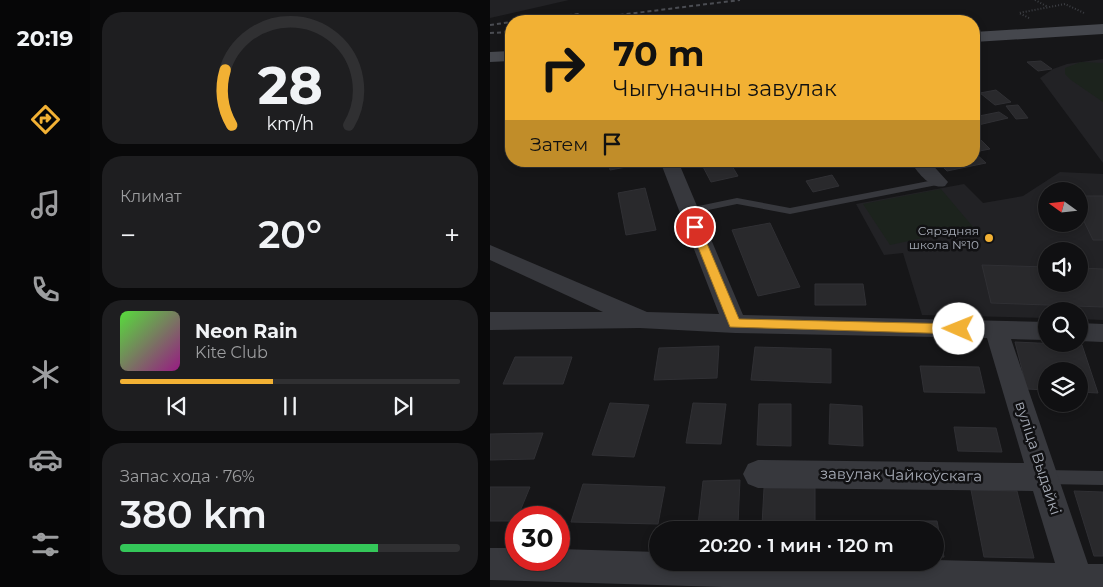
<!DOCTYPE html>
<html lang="ru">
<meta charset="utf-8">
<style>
body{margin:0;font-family:Montserrat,sans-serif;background:#1e1e20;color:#f1f3f6;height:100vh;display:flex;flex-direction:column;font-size:19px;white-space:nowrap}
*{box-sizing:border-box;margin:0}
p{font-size:16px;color:#9c9d9f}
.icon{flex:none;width:28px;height:28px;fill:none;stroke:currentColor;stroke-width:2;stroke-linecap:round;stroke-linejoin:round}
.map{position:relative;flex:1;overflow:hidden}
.details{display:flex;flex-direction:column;gap:12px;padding:12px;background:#09090a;width:400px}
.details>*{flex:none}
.guide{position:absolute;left:15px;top:15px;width:475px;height:152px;border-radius:20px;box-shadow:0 2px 8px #0003,0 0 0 1px #303032;background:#f2b134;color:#111;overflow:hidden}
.needle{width:32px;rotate:285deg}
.fabs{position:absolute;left:548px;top:182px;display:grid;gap:10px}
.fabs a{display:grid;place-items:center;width:50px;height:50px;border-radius:50%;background:#101012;box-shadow:0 2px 8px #0003,0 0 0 1px #303032;font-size:25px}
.speed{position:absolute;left:15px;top:506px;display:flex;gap:10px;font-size:25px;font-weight:700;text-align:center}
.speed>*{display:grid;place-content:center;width:65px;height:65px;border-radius:50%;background:#101012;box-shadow:0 2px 8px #0003,0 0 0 1px #303032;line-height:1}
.speed .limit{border:8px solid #d22;background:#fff;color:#111}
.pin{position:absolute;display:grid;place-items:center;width:42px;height:42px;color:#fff;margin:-21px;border:2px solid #fff;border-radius:50%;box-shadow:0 1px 5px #0007}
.me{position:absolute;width:55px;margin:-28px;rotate:271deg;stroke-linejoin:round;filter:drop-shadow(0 0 4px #0008)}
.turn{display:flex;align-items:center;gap:18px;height:105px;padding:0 25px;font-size:22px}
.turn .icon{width:65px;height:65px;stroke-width:2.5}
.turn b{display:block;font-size:35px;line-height:42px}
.then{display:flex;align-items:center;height:48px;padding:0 25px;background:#0003;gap:10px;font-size:19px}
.big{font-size:38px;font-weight:600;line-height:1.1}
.details .card{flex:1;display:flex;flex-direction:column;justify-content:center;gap:8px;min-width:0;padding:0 18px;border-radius:20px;background:#1e1e20}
.details .dial{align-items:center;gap:0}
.dial svg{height:130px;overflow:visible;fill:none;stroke:#303032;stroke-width:7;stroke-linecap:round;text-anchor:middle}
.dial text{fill:#f1f3f6;stroke:none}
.song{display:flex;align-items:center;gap:15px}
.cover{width:60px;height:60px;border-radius:8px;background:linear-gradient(135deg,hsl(110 70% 55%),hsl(310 70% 35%))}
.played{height:5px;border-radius:2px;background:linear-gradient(90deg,#f2b134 45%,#303032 45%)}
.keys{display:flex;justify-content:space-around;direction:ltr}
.heat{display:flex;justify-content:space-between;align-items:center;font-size:28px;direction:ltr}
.charge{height:8px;border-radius:4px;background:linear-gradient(90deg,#34c759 76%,#303032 0)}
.trip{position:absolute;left:159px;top:521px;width:295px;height:50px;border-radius:25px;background:#101012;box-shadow:0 2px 8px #0003,0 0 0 1px #303032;font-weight:600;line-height:50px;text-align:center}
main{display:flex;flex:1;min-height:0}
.tab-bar{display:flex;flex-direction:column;width:90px;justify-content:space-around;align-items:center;background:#060607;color:#9c9d9f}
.tab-bar .icon{width:35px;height:35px}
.tab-bar .current{color:#f2b134}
.tab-bar b{font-size:22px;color:#f1f3f6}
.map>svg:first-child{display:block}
.built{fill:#222225;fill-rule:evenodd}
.green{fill:#1c231d}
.building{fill:#29292c;stroke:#303034}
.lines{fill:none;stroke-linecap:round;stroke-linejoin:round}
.path{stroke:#3d3f44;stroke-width:2;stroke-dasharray:1 2;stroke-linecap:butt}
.lane{fill:#37383d;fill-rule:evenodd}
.street{fill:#37383d;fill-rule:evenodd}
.secondary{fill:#45474d;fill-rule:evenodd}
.rail{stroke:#4a4c52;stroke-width:2;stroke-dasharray:4 3;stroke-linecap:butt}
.route{fill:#f2b134;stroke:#9d7322}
.poi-dot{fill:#f2b134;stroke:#111113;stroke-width:2}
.labels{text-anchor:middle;stroke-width:5;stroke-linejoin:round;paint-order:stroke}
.poi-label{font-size:12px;fill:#a8adb8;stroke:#111113;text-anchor:end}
.near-street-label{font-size:15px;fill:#a8adb8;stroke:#111113}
</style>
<main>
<nav class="tab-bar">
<b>20:19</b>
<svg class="icon current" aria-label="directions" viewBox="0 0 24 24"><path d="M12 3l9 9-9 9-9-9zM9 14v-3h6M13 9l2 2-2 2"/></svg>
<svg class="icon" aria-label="music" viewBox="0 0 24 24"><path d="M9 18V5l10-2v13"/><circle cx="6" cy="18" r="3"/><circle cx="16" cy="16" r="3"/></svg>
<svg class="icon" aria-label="phone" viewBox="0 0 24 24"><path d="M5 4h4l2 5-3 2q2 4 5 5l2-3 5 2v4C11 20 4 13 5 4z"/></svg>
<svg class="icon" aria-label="climate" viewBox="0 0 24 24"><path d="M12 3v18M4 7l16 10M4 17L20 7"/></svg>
<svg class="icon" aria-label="car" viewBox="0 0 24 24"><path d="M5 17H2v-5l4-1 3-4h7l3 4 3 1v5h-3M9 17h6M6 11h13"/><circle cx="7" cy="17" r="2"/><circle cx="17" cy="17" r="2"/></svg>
<svg class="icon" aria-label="filters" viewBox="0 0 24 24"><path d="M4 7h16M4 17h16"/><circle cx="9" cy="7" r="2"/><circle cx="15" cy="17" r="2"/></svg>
</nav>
<section class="details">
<div class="card dial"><svg viewBox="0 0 100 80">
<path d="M14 69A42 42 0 1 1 86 69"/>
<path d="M14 69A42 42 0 0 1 10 35" stroke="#f2b134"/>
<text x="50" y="56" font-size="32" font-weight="700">28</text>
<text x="50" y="72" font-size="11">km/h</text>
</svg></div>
<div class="card"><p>Климат</p>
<div class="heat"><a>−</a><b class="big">20°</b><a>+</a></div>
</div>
<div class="card">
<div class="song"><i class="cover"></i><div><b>Neon Rain</b><p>Kite Club</p></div></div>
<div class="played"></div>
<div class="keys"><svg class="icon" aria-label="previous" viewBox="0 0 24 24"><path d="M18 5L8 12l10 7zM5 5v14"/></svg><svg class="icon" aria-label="pause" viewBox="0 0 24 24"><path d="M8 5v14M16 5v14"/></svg><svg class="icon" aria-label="next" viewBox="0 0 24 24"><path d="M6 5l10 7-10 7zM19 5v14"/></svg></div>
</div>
<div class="card"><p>Запас хода · 76%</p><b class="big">380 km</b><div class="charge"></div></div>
</section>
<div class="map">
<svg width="613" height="587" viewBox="0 0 613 587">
<rect width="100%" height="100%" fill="#161618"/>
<path class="built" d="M0,0H79L0,18Z
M613,59V163L550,78L563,69L577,64Z
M570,172L613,174V320L589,319V311H556V318L432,315L413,253L394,255L366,204L474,184L493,203L533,196ZM556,191H589V224H556ZM556,251H589V284H556Z"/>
<path class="green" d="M591,62L613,63V102L581,80L575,74V68Z
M451,189L483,227L400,245L373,204Z"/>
<path class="building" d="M551,61L562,69L548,71L537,62Z
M506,90L521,102L505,105L490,93Z
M528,105L538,118L526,119L516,106Z
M509,112L518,118L484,126V117Z
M484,133L500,149L484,152L496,163L457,171L447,161H484Z
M118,161H140L142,166L120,170Z
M210,161H239L248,176L221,182Z
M342,175L349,186L323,192L316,181Z
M155,188L166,230L136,235L128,193Z
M589,196H613V240H603L589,211Z
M280,223L310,287L268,296L242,230Z
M492,265L556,267V284H589V268L613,269V307L501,303Z
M325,284H373L376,305H325Z
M525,342L592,345L608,393L589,392V371H556V390L537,389Z
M229,346L227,378L164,380L169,348Z
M265,347L341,349V383L261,380Z
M25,357H82L73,384H13Z
M430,366L489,367L495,393L434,392Z
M120,403L159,405L144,457L102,455Z
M203,403L236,404L231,444L196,443Z
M269,404H301V446L267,445Z
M340,404L372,406L373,446L339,444Z
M464,427L506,428L512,452L468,451Z
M53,433L44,459L0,460V434Z
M250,480L248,524L208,525L213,481Z
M93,484L175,487L168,524L81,522Z
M0,487H40L26,521H0Z
M274,488H325V526L272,525Z
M481,490L527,491L544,558L494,557Z
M584,491L613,492V556H604Z
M402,521H447L454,557H445V530H403Z"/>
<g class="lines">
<path class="path" d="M545,0L558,7
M539,18L529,13L575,4L594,13"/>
<path class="lane" d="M449,179L454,182L452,184L300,214L247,204L199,214L194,211L199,208L247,198L300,208Z
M555,470L613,471V485L555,484L550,482L548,477L550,472Z"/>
<path class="street" d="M170,161H188L253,315L556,322V340L521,339L598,564H613V587H233L0,580V548H26V560H69V549L168,552V562H445V560L565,563L543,491L268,488L258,484L253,474L258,464L268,460L534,463L497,338L245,333L150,328L0,330V312H113L0,260V245L157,312L229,314Z
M420,161H439L458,182L455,186C441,190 428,173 420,161Z
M589,323L613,324V342L589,341Z"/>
<path class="secondary" d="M613,24V34L484,42V32Z
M21,51V61L0,62V52Z"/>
<path class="rail" d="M29,21L89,14
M81,21L250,0
M0,25L21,22
M0,33L21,32"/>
</g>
<path class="route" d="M205,224L210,227L249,319L469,324L475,329L469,334L240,327L200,227Z"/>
<circle class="poi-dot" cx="499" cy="238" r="5"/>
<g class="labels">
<g class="poi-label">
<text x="489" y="235">Сярэдняя<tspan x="489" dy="14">школа №10</tspan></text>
</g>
<g class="near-street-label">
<text transform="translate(548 458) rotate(72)" y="5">вуліца Выдайкі</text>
<text transform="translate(411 475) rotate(1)" y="5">завулак Чайкоўскага</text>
</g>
</g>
</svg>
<div class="fabs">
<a><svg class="needle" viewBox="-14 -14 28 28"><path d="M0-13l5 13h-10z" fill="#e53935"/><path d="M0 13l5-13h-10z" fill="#9c9d9f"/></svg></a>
<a><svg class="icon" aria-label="sound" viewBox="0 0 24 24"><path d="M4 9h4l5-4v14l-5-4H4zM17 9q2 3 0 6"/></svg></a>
<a><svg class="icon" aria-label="search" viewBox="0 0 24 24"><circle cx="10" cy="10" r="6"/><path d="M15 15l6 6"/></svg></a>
<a><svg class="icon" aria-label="layers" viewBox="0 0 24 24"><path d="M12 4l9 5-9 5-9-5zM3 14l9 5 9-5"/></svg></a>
</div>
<div class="speed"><div class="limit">30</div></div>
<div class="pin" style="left:205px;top:227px;background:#d93025"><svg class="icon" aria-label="arrive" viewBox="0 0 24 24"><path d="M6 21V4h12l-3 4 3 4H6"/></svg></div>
<svg class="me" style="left:469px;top:329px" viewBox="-20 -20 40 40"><circle r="19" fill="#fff"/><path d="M0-13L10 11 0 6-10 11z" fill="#f2b134"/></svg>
<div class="trip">20:20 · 1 мин · 120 m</div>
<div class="guide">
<div class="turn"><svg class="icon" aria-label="right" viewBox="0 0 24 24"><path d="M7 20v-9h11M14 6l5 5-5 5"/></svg><div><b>70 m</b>Чыгуначны завулак</div></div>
<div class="then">Затем<svg class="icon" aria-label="arrive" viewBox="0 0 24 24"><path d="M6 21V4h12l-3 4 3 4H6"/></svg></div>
</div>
</div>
</main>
